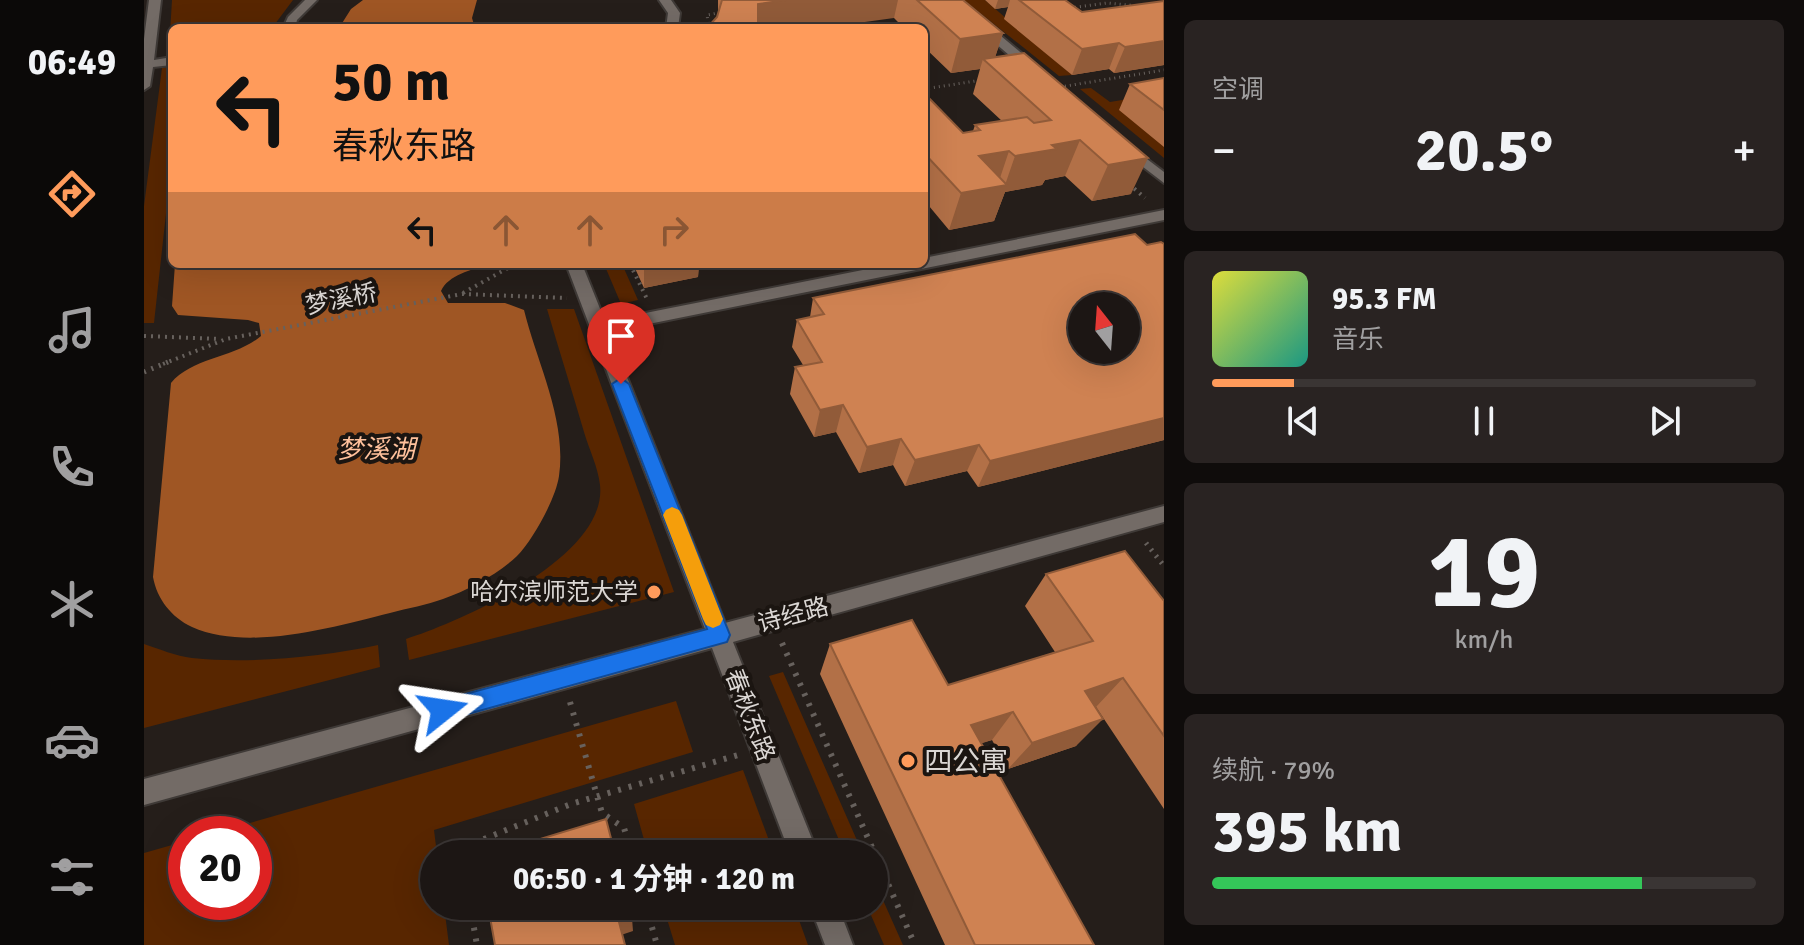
<!DOCTYPE html>
<html lang="zh">
<meta charset="utf-8">
<style>
body{margin:0;font-family:Signika,"Noto Sans SC",sans-serif;background:#292322;color:#f1f3f6;height:100vh;display:flex;flex-direction:column;font-size:30px;white-space:nowrap}
*{box-sizing:border-box;margin:0}
p{font-size:26px;color:#a09fa0}
.icon{flex:none;width:44px;height:44px;fill:none;stroke:currentColor;stroke-width:2;stroke-linecap:round;stroke-linejoin:round}
.map{position:relative;flex:1;overflow:hidden}
.details{display:flex;flex-direction:column;gap:20px;padding:20px;background:#0f0c0b;width:640px}
.details>*{flex:none}
.banner{position:absolute;left:24px;top:24px;width:760px;height:244px;border-radius:12px;box-shadow:0 8px 32px #0002,0 0 0 2px #3a3534;background:#ff9b5b;color:#111;overflow:hidden}
.needle{width:52px;rotate:343deg}
.fabs{position:absolute;left:924px;top:292px;display:grid;gap:16px}
.fabs a{display:grid;place-items:center;width:72px;height:72px;border-radius:50%;background:#1c1614;box-shadow:0 8px 32px #0002,0 0 0 2px #3a3534;font-size:40px}
.speed{position:absolute;left:24px;top:816px;display:flex;gap:16px;font-size:40px;font-weight:700;text-align:center}
.speed>*{display:grid;place-content:center;width:104px;height:104px;border-radius:50%;background:#1c1614;box-shadow:0 8px 32px #0002,0 0 0 2px #3a3534;line-height:1}
.speed .limit{border:12px solid #d22;background:#fff;color:#111}
.pin{position:absolute;display:grid;place-items:center;width:68px;height:68px;color:#fff;margin:-82px -34px;border-radius:50% 50% 50% 0;rotate:-45deg;box-shadow:0 0 8px #0007}
.pin .icon{rotate:45deg}
.me{position:absolute;width:88px;margin:-44px;rotate:75deg;stroke-linejoin:round;filter:drop-shadow(0 0 6px #0008)}
.turn{display:flex;align-items:center;gap:28px;height:168px;padding:0 32px;font-size:36px}
.turn .icon{width:104px;height:104px;stroke-width:2.5}
.turn b{display:block;font-size:56px;line-height:68px}
.lanes{display:flex;align-items:center;height:76px;padding:0 32px;background:#0003;justify-content:center;gap:40px;direction:ltr}
.lanes .off{opacity:.35}
.big{font-size:60px;font-weight:700;line-height:1.1}
.details .card{flex:1;display:flex;flex-direction:column;justify-content:center;gap:12px;min-width:0;padding:0 28px;border-radius:12px;background:#292322}
.details .dial{align-items:center;gap:0}
.dial b{font-size:104px;line-height:1}
.song{display:flex;align-items:center;gap:24px}
.cover{width:96px;height:96px;border-radius:12px;background:linear-gradient(135deg,hsl(60 70% 55%),hsl(170 70% 35%))}
.played{height:8px;border-radius:4px;background:linear-gradient(90deg,#ff9b5b 15%,#3a3534 15%)}
.keys{display:flex;justify-content:space-around;direction:ltr}
.heat{display:flex;justify-content:space-between;align-items:center;font-size:44px;direction:ltr}
.charge{height:12px;border-radius:6px;background:linear-gradient(90deg,#34c759 79%,#3a3534 0)}
.trip{position:absolute;left:276px;top:840px;width:468px;height:80px;border-radius:40px;background:#1c1614;box-shadow:0 8px 32px #0002,0 0 0 2px #3a3534;font-weight:700;line-height:80px;text-align:center}
main{display:flex;flex:1;min-height:0}
.tab-bar{display:flex;flex-direction:column;width:144px;justify-content:space-around;align-items:center;background:#0b0908;color:#a09fa0}
.tab-bar .icon{width:56px;height:56px}
.tab-bar .selected{color:#ff9b5b}
.tab-bar b{font-size:36px;color:#f1f3f6}
.map>svg:first-child{display:block}
.green{fill:#582600}
.water{fill:#9f5624}
.lines{fill:none;stroke-linecap:round;stroke-linejoin:round}
.minor-casing{stroke:#3f3a37;stroke-width:4}
.path-far3{stroke:#67615d;stroke-width:3;stroke-dasharray:1 4;stroke-linecap:butt}
.path-far2{stroke:#67615d;stroke-width:4;stroke-dasharray:2 5;stroke-linecap:butt}
.path-far1{stroke:#67615d;stroke-width:5;stroke-dasharray:2 6;stroke-linecap:butt}
.path{stroke:#67615d;stroke-width:6;stroke-dasharray:3 8;stroke-linecap:butt}
.minor{fill:#736b66;fill-rule:evenodd}
.wall{fill:#b27047}
.shaded-wall{fill:#915b39}
.building{fill:#cf8252;stroke:#915b39;stroke-width:2;fill-rule:evenodd}
.route{fill:#1a73e8;stroke:#114b97;stroke-width:2}
.slow{fill:#f59e0b}
.poi-dot{fill:#ff9b5b;stroke:#1b1511;stroke-width:3}
.labels{text-anchor:middle;stroke-width:8;stroke-linejoin:round;paint-order:stroke}
.street-label{font-size:24px;fill:#dbd7d4;stroke:#1b1511}
.poi-label{font-size:24px;fill:#dbd7d4;stroke:#1b1511;text-anchor:end}
.water-label{font-size:26px;font-style:italic;fill:#ffc19c;stroke:#1b1511}
.near-poi-label{font-size:28px;fill:#dbd7d4;stroke:#1b1511;text-anchor:start}
</style>
<main>
<nav class="tab-bar">
<b>06:49</b>
<svg class="icon selected" aria-label="directions" viewBox="0 0 24 24"><path d="M12 3l9 9-9 9-9-9zM9 14v-3h6M13 9l2 2-2 2"/></svg>
<svg class="icon" aria-label="music" viewBox="0 0 24 24"><path d="M9 18V5l10-2v13"/><circle cx="6" cy="18" r="3"/><circle cx="16" cy="16" r="3"/></svg>
<svg class="icon" aria-label="phone" viewBox="0 0 24 24"><path d="M5 4h4l2 5-3 2q2 4 5 5l2-3 5 2v4C11 20 4 13 5 4z"/></svg>
<svg class="icon" aria-label="climate" viewBox="0 0 24 24"><path d="M12 3v18M4 7l16 10M4 17L20 7"/></svg>
<svg class="icon" aria-label="car" viewBox="0 0 24 24"><path d="M5 17H2v-5l4-1 3-4h7l3 4 3 1v5h-3M9 17h6M6 11h13"/><circle cx="7" cy="17" r="2"/><circle cx="17" cy="17" r="2"/></svg>
<svg class="icon" aria-label="filters" viewBox="0 0 24 24"><path d="M4 7h16M4 17h16"/><circle cx="9" cy="7" r="2"/><circle cx="15" cy="17" r="2"/></svg>
</nav>
<div class="map">
<svg width="1020" height="945" viewBox="0 0 1020 945">
<rect width="100%" height="100%" fill="#251e1a"/>
<path class="green" d="M28,0H149L128,28H28V50H25Z
M820,0H841L928,75L915,76Z
M28,67V159L10,323H0V206L18,68Z
M947,88L966,102L1020,93V158L936,89Z
M460,264H478L494,300L477,304Z
M403,309H430L530,592L265,660L262,639C318,621 464,557 456,485C454,467 445,449 440,432C428,391 415,350 403,309Z
M0,644C15,649 32,656 48,658C106,664 177,657 234,645L236,667L0,728Z
M639,672L719,854H701L625,676Z
M532,701L549,752L290,830L293,854H290V906H300L305,945H0V853L42,841V902H110V834H67Z
M599,770L630,854H504L490,804Z
M730,880L759,945H740L723,906H730Z
M519,906H650L664,945H531Z"/>
<path class="water" d="M219,0H333L328,18L331,28H195L207,9Z
M31,264H344C328,270 304,275 297,291L304,303H361L380,310C393,363 423,420 415,476C412,498 389,540 373,556C354,574 324,590 299,599C283,605 264,608 246,613C190,627 104,652 48,627C27,617 13,599 9,577L27,383C49,357 91,358 117,336L115,323L104,320L34,315L28,306Z"/>
<g class="lines">
<g class="minor-casing">
<path id="minor" d="M5,0H17L10,60L28,57V65L9,67L6,86L0,90V39Z
M161,0H173L153,20L151,28H139L144,17Z
M515,0H527L536,13L534,28H522L524,13Z
M801,0H814L894,67V73H886Z
M982,143L1020,172V183L977,150V144Z
M1020,210V220L465,332L581,623L1020,506V522L589,642L674,854H646L568,648L0,805V779L561,629L422,264H438L461,321L749,264H780V258Z
M666,906H694L709,945H681Z"/>
</g>
<path class="path-far3" d="M926,8L963,3L995,6
M565,28L563,15L580,12
M916,87L1020,70
M780,89L838,80"/>
<path class="path-far2" d="M985,184L1001,198
M486,264L503,299
M319,293L371,264
M0,336L77,339
M19,364L82,339L318,294L423,298"/>
<path class="path-far1" d="M0,372L24,362
M1002,543L1020,566"/>
<path class="path" d="M638,643L771,945
M426,702L458,813L480,828L488,854
M327,854L330,843L427,804L594,755
M326,906L333,945
M502,906L513,945"/>
<use href="#minor" class="minor"/>
</g>
<path class="wall" d="M574,0H819L859,33L851,57L880,53L987,194L948,201L921,176L901,180L898,185L861,192L850,221L805,230L780,200V93L819,133L829,131L831,125L858,121L829,94L836,69L807,73L780,47V28H760L750,18L574,13Z
M841,0H921L938,12L1020,1V65L970,73L965,69L928,75L860,19L864,7L851,9Z
M1020,78V147L975,110L986,84Z
M1020,244V440L834,487L823,471L761,486L749,465L715,473L692,432L670,437L646,394L651,367L659,365L648,347L653,320L666,317L669,298L1003,245Z
M489,264H555L554,277L500,288Z
M902,574L1020,601V809L952,707L932,746L864,769L848,740L837,743L950,945H801L676,674L686,644L804,685L911,652L881,606Z"/>
<path class="shaded-wall" d="M642,0H754L750,18L677,28H611L614,4Z
M854,0H866L864,7L851,9Z
M859,33L848,67L839,59L836,69L807,73L816,39Z
M1020,41V65L970,73L981,47Z
M975,43L965,69L928,75L938,49Z
M936,140L921,176L901,180L898,185L861,192L850,221L805,230L817,193L835,156L865,151L853,187L861,185L871,156L908,145Z
M1004,158L987,194L948,201L964,165Z
M500,264H555L554,277L500,288Z
M699,405L692,432L670,437L676,410Z
M1020,418V440L834,487L846,461Z
M757,439L749,465L715,473L723,447Z
M835,445L823,471L761,486L771,460Z
M979,678L952,707L941,691Z
M869,712L848,740L808,753L827,725Z
M959,719L932,746L864,769L888,743Z
M488,918L489,931L477,935L475,922Z"/>
<path class="building" d="M578,0H642L614,4V23L611,28H563L573,17Z
M773,0H819L859,33L816,39Z
M875,0H921L938,12L1020,1V41L981,47L975,43L938,49Z
M880,53L1004,158L964,165L936,140L908,145L913,149L871,156L865,151L835,156L863,185L817,193L780,153V93L819,133L836,130L831,125L883,117L890,123L907,120L839,59Z
M1020,78V110L986,84Z
M991,234L1003,245L1017,242L1020,244V418L846,461L835,445L771,460L757,439L723,447L699,405L676,410L651,367L678,362L653,320L680,314L669,298ZM938,306H982V350H938Z
M981,551L1020,601V736L979,678L941,691L959,719L888,743L869,712L827,725L950,945H831L686,644L768,620L804,685L949,641L902,574Z
M462,819L471,854H347Z
M344,906H485L488,918L475,922L481,945H351Z"/>
<path class="route" d="M477,378L485,384L586,635L583,642L299,721L291,718L288,710L291,703L299,700L563,629L468,384Z"/>
<path class="slow" d="M528,507L535,510L538,515L579,619L576,625L569,628L562,625L559,619L519,515L522,510Z"/>
<g class="poi-dot">
<circle cx="510" cy="592" r="8"/>
<circle cx="764" cy="761" r="8"/>
</g>
<g class="labels">
<g class="street-label">
<text transform="translate(197 299) rotate(-11)" y="8">梦溪桥</text>
<text transform="translate(649 615) rotate(-15)" y="8">诗经路</text>
<text transform="translate(606 715) rotate(69)" y="8">春秋东路</text>
</g>
<g class="poi-label">
<text x="494" y="600">哈尔滨师范大学</text>
</g>
<g class="water-label">
<text x="232" y="458">梦溪湖</text>
</g>
<g class="near-poi-label">
<text x="780" y="771">四公寓</text>
</g>
</g>
</svg>
<div class="fabs">
<a><svg class="needle" viewBox="-14 -14 28 28"><path d="M0-13l5 13h-10z" fill="#e53935"/><path d="M0 13l5-13h-10z" fill="#a09fa0"/></svg></a>
</div>
<div class="speed"><div class="limit">20</div></div>
<div class="pin" style="left:477px;top:384px;background:#d93025"><svg class="icon" aria-label="arrive" viewBox="0 0 24 24"><path d="M6 21V4h12l-3 4 3 4H6"/></svg></div>
<svg class="me" style="left:299px;top:710px" viewBox="-20 -20 40 40"><path d="M0-17L14 15 0 8-14 15z" fill="#1a73e8" stroke="#fff" stroke-width="4"/></svg>
<div class="trip">06:50 · 1 分钟 · 120 m</div>
<div class="banner">
<div class="turn"><svg class="icon" aria-label="left" viewBox="0 0 24 24"><path d="M17 20v-9H6M10 6l-5 5 5 5"/></svg><div><b>50 m</b>春秋东路</div></div>
<div class="lanes"><svg class="icon" aria-label="left" viewBox="0 0 24 24"><path d="M17 20v-9H6M10 6l-5 5 5 5"/></svg><svg class="icon off" aria-label="ahead" viewBox="0 0 24 24"><path d="M12 20V5M6 11l6-6 6 6"/></svg><svg class="icon off" aria-label="ahead" viewBox="0 0 24 24"><path d="M12 20V5M6 11l6-6 6 6"/></svg><svg class="icon off" aria-label="right" viewBox="0 0 24 24"><path d="M7 20v-9h11M14 6l5 5-5 5"/></svg></div>
</div>
</div>
<section class="details">
<div class="card"><p>空调</p>
<div class="heat"><a>−</a><b class="big">20.5°</b><a>+</a></div>
</div>
<div class="card">
<div class="song"><i class="cover"></i><div><b>95.3 FM</b><p>音乐</p></div></div>
<div class="played"></div>
<div class="keys"><svg class="icon" aria-label="previous" viewBox="0 0 24 24"><path d="M18 5L8 12l10 7zM5 5v14"/></svg><svg class="icon" aria-label="pause" viewBox="0 0 24 24"><path d="M8 5v14M16 5v14"/></svg><svg class="icon" aria-label="next" viewBox="0 0 24 24"><path d="M6 5l10 7-10 7zM19 5v14"/></svg></div>
</div>
<div class="card dial"><b>19</b><p>km/h</p></div>
<div class="card"><p>续航 · 79%</p><b class="big">395 km</b><div class="charge"></div></div>
</section>
</main>
